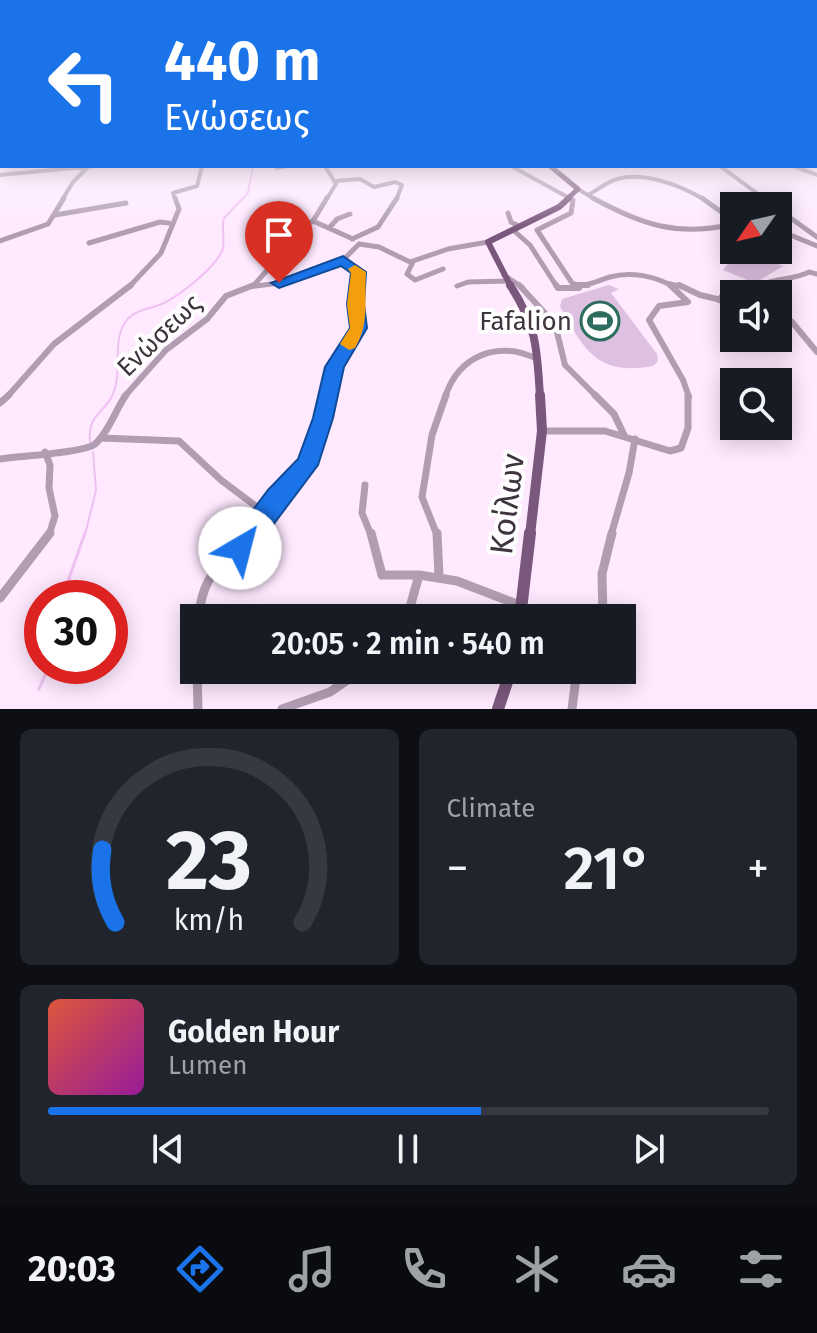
<!DOCTYPE html>
<meta charset="utf-8">
<style>
body{margin:0;font-family:"Fira Sans",sans-serif;background:#20242c;color:#f1f3f6;height:100vh;display:flex;flex-direction:column;font-size:30px;white-space:nowrap}
*{box-sizing:border-box;margin:0}
p{font-size:26px;color:#9ea1a6}
.icon{flex:none;width:44px;height:44px;fill:none;stroke:currentColor;stroke-width:2;stroke-linecap:round;stroke-linejoin:round}
.map{position:relative;height:709px;overflow:hidden}
.details{display:flex;flex-direction:column;gap:20px;padding:20px;background:#0d0f14;flex:1}
.details>*{flex:none}
.guide{position:absolute;left:0px;top:0px;width:818px;height:168px;box-shadow:0 4px 20px #0003;background:#1a73e8;color:#fff;overflow:hidden}
.needle{width:52px;rotate:236deg}
.buttons{position:absolute;left:720px;top:192px;display:grid;gap:16px}
.buttons a{display:grid;place-items:center;width:72px;height:72px;border-radius:0px;background:#171b24;box-shadow:0 4px 20px #0003;font-size:40px}
.speed{position:absolute;left:24px;top:580px;display:flex;gap:16px;font-size:40px;font-weight:700;text-align:center}
.speed>*{display:grid;place-content:center;width:104px;height:104px;border-radius:50%;background:#171b24;box-shadow:0 4px 20px #0003;line-height:1}
.speed .limit{border:12px solid #d22;background:#fff;color:#111}
.pin{position:absolute;display:grid;place-items:center;width:68px;height:68px;color:#fff;margin:-82px -34px;border-radius:50% 50% 50% 0;rotate:-45deg;box-shadow:0 0 8px #0007}
.pin .icon{rotate:45deg}
.me{position:absolute;width:88px;margin:-44px;rotate:37deg;stroke-linejoin:round;filter:drop-shadow(0 0 6px #0008)}
.turn{display:flex;align-items:center;gap:28px;height:168px;padding:0 32px;font-size:36px}
.turn .icon{width:104px;height:104px;stroke-width:2.5}
.turn b{display:block;font-size:56px;line-height:68px}
.big{font-size:60px;font-weight:600;line-height:1.1}
.details .tile{flex:1;display:flex;flex-direction:column;justify-content:center;gap:12px;min-width:0;padding:0 28px;border-radius:12px;background:#20242c}
.details .dial{align-items:center;gap:0}
.dial svg{height:208px;overflow:visible;fill:none;stroke:#363941;stroke-width:7;stroke-linecap:round;text-anchor:middle}
.dial text{fill:#f1f3f6;stroke:none}
.song{display:flex;align-items:center;gap:24px}
.cover{width:96px;height:96px;border-radius:12px;background:linear-gradient(135deg,hsl(10 70% 55%),hsl(300 70% 35%))}
.played{height:8px;border-radius:4px;background:linear-gradient(90deg,#1a73e8 60%,#363941 60%)}
.keys{display:flex;justify-content:space-around;direction:ltr}
.heat{display:flex;justify-content:space-between;align-items:center;font-size:44px;direction:ltr}
.details .tiles{flex:1;display:grid;gap:20px;grid-template-columns:1fr 1fr}
.tile:last-child{grid-column:span 2}
.trip{position:absolute;left:180px;top:604px;width:456px;height:80px;border-radius:0px;background:#171b24;box-shadow:0 4px 20px #0003;font-weight:600;line-height:80px;text-align:center}
.menu{display:flex;height:128px;justify-content:space-around;align-items:center;background:#090b0e;color:#9ea1a6}
.menu .icon{width:56px;height:56px}
.menu .current{color:#1a73e8}
.menu b{font-size:36px;color:#f1f3f6}
.map>svg:first-child{display:block}
.green{fill:#dec1e0}
.lines{fill:none;stroke-linecap:round;stroke-linejoin:round}
.stream-far1{stroke:#efc1f2;stroke-width:2}
.stream{stroke:#efc1f2;stroke-width:3}
.minor-far4{stroke:#b19db2;stroke-width:4}
.minor-far3{stroke:#b19db2;stroke-width:5}
.minor-far2{stroke:#b19db2;stroke-width:6}
.minor-far1{stroke:#b19db2;stroke-width:7}
.minor{stroke:#b19db2;stroke-width:9}
.major-far4{stroke:#7a587d;stroke-width:5}
.major-far3{stroke:#7a587d;stroke-width:6}
.major-far2{stroke:#7a587d;stroke-width:8}
.major-far1{stroke:#7a587d;stroke-width:10}
.major{stroke:#7a587d;stroke-width:12}
.route{fill:#1a73e8;stroke:#114b97;stroke-width:2}
.slow{fill:#f59e0b}
.labels{text-anchor:middle;stroke-width:8;stroke-linejoin:round;paint-order:stroke}
.poi-label{font-size:26px;fill:#3e343e;stroke:#fefefe;text-anchor:end}
.street-label{font-size:26px;fill:#3e343e;stroke:#fefefe}
.near-street-label{font-size:32px;fill:#3e343e;stroke:#fefefe}
</style>
<div class="map">
<svg width="817" height="709" viewBox="0 0 817 709">
<rect width="100%" height="100%" fill="#fee9ff"/>
<path class="green" d="M747,250L783,266L755,283L723,270L738,252Z
M609,285L619,289L611,293L657,354L658,361L653,366C598,376 584,351 560,306L562,299Z"/>
<g class="lines">
<path class="stream-far1" d="M90,442C88,412 103,416 113,394C123,371 111,343 126,321C135,309 152,309 164,303C180,295 218,266 223,248C225,238 221,228 224,218L248,193L253,166
M85,535L96,490L93,452"/>
<path class="stream" d="M62,598L85,533
M39,689L49,666"/>
<path class="minor-far4" d="M325,166L336,184L326,200
M511,166L573,200
M720,166L766,200
M793,166L817,175
M277,168L287,166
M0,175L94,166
M335,181L360,179L374,187L395,182L402,185L396,200
M578,189L596,200
M588,195C598,190 606,182 617,179C644,171 682,186 705,200
M62,200L73,182L88,167
M176,200L173,193L197,186L202,166"/>
<path class="minor-far3" d="M327,198L313,221L353,239
M569,198L573,200L571,213L537,230L572,283C587,288 596,281 610,277C631,271 655,276 674,287
M593,198C642,225 678,237 734,224
M702,198L724,214L731,224
M763,198L774,206
M778,209L817,237
M508,213L511,222L519,226
M55,215L126,203
M330,227L337,219L350,214
M513,230L530,245L557,287
M778,230L817,246
M255,231H270L281,240
M352,239L378,227L397,198
M0,241L48,224L64,198
M89,243L160,222L169,223
M359,244L379,247L410,262L448,249L488,242
M343,260L359,272V287
M413,262L407,274L415,280L443,269
M504,275L522,287
M666,283L683,287
M254,285L276,260L282,239L313,221
M457,286L468,282L507,281
M129,287L161,253L179,209L175,198
M249,287L279,283L343,260L359,244
M757,287C774,277 792,281 809,272L817,274"/>
<path class="minor-far2" d="M519,285L555,324L565,365L597,397
M556,285L558,288H579
M578,285H588
M670,285L688,302L659,306L649,320L683,380L689,397
M679,285L700,295L734,303
M719,300L730,287L754,289L760,285
M778,312L792,322L817,352
M7,397L54,344L131,285
M124,397L166,350L207,319L226,296L254,285
M328,397L334,367L357,333L359,285
M445,397C459,355 498,340 537,359"/>
<path class="minor-far1" d="M595,395L614,414L624,435
M0,403L9,395
M542,431H605L670,451L681,448L688,428V395
M101,438L179,441L221,480L265,513
M45,452L50,465L49,488L55,516L49,535
M0,459C18,456 85,453 95,444C108,433 116,409 126,395
M365,485L362,513L371,535
M250,535L276,498L307,465L328,395
M437,535L422,497L432,435L446,395
M611,535L629,473L635,439"/>
<path class="minor" d="M371,533L382,575H419
M437,533L439,577
M0,598L50,533
M198,618C206,560 224,574 252,533
M407,618L419,575L457,581L522,606
M603,618L602,574L612,533
M197,670L198,709
M282,709L330,692L362,670
M572,709L577,670"/>
<path class="major-far4" d="M550,166L578,189L566,200"/>
<path class="major-far3" d="M511,287L488,242L559,207L569,198"/>
<path class="major-far2" d="M510,285C537,327 537,348 540,397"/>
<path class="major-far1" d="M530,535L542,431L540,395"/>
<path class="major" d="M520,618L530,533
M498,709L511,670"/>
</g>
<linearGradient id="sky" x2="0" y2="1"><stop stop-color="#abb9ec"/><stop offset="0.57" stop-color="#fff5ff"/><stop offset="1" stop-color="#fff5ff" stop-opacity="0"/></linearGradient>
<rect width="817" height="229" fill="url(#sky)"/>
<path class="route" d="M343,256L366,272L364,304L367,328L344,367L333,418L318,465L249,557L240,560L231,557L227,548L231,539L268,490L298,459L313,418L325,367L350,328L347,304L351,273L341,266L279,288L271,283Z"/>
<path class="slow" d="M355,265L366,272C364,301 370,323 355,348L349,350L340,344L350,328L347,304L351,273L348,269Z"/>
<defs>
<g id="stadium-ring" transform="scale(2)"><circle r="9.5" fill="#fefefe" stroke="#2c6d5d" stroke-width="1.5"/><path d="M0-5a6.5 5 0 1 0 0 10a6.5 5 0 1 0 0-10ZM-3.5-1.8h7v3.6h-7Z" fill="#2c6d5d"/></g>
</defs>
<g fill-rule="evenodd">
<use href="#stadium-ring" x="600" y="321"/>
</g>
<g class="labels">
<g class="poi-label">
<text x="572" y="330">Fafalion</text>
</g>
<g class="street-label">
<text transform="translate(159 335) rotate(-44)" y="9">Ενώσεως</text>
</g>
<g class="near-street-label">
<text transform="translate(507 504) rotate(-83)" y="11">Κοίλων</text>
</g>
</g>
</svg>
<div class="buttons">
<a><svg class="needle" viewBox="-14 -14 28 28"><path d="M0-13l5 13h-10z" fill="#e53935"/><path d="M0 13l5-13h-10z" fill="#9ea1a6"/></svg></a>
<a><svg class="icon" aria-label="sound" viewBox="0 0 24 24"><path d="M4 9h4l5-4v14l-5-4H4zM17 9q2 3 0 6"/></svg></a>
<a><svg class="icon" aria-label="search" viewBox="0 0 24 24"><circle cx="10" cy="10" r="6"/><path d="M15 15l6 6"/></svg></a>
</div>
<div class="speed"><div class="limit">30</div></div>
<div class="pin" style="left:279px;top:283px;background:#d93025"><svg class="icon" aria-label="arrive" viewBox="0 0 24 24"><path d="M6 21V4h12l-3 4 3 4H6"/></svg></div>
<svg class="me" style="left:240px;top:548px" viewBox="-20 -20 40 40"><circle r="19" fill="#fff"/><path d="M0-13L10 11 0 6-10 11z" fill="#1a73e8"/></svg>
<div class="trip">20:05 · 2 min · 540 m</div>
<div class="guide">
<div class="turn"><svg class="icon" aria-label="left" viewBox="0 0 24 24"><path d="M17 20v-9H6M10 6l-5 5 5 5"/></svg><div><b>440 m</b>Ενώσεως</div></div>
</div>
</div>
<section class="details">
<div class="tiles">
<div class="tile dial"><svg viewBox="0 0 100 80">
<path d="M14 69A42 42 0 1 1 86 69"/>
<path d="M14 69A42 42 0 0 1 9 41" stroke="#1a73e8"/>
<text x="50" y="56" font-size="32" font-weight="700">23</text>
<text x="50" y="72" font-size="11">km/h</text>
</svg></div>
<div class="tile"><p>Climate</p>
<div class="heat"><a>−</a><b class="big">21°</b><a>+</a></div>
</div>
<div class="tile">
<div class="song"><i class="cover"></i><div><b>Golden Hour</b><p>Lumen</p></div></div>
<div class="played"></div>
<div class="keys"><svg class="icon" aria-label="previous" viewBox="0 0 24 24"><path d="M18 5L8 12l10 7zM5 5v14"/></svg><svg class="icon" aria-label="pause" viewBox="0 0 24 24"><path d="M8 5v14M16 5v14"/></svg><svg class="icon" aria-label="next" viewBox="0 0 24 24"><path d="M6 5l10 7-10 7zM19 5v14"/></svg></div>
</div>
</div>
</section>
<nav class="menu">
<b>20:03</b>
<svg class="icon current" aria-label="directions" viewBox="0 0 24 24"><path d="M12 3l9 9-9 9-9-9zM9 14v-3h6M13 9l2 2-2 2"/></svg>
<svg class="icon" aria-label="music" viewBox="0 0 24 24"><path d="M9 18V5l10-2v13"/><circle cx="6" cy="18" r="3"/><circle cx="16" cy="16" r="3"/></svg>
<svg class="icon" aria-label="phone" viewBox="0 0 24 24"><path d="M5 4h4l2 5-3 2q2 4 5 5l2-3 5 2v4C11 20 4 13 5 4z"/></svg>
<svg class="icon" aria-label="climate" viewBox="0 0 24 24"><path d="M12 3v18M4 7l16 10M4 17L20 7"/></svg>
<svg class="icon" aria-label="car" viewBox="0 0 24 24"><path d="M5 17H2v-5l4-1 3-4h7l3 4 3 1v5h-3M9 17h6M6 11h13"/><circle cx="7" cy="17" r="2"/><circle cx="17" cy="17" r="2"/></svg>
<svg class="icon" aria-label="filters" viewBox="0 0 24 24"><path d="M4 7h16M4 17h16"/><circle cx="9" cy="7" r="2"/><circle cx="15" cy="17" r="2"/></svg>
</nav>
